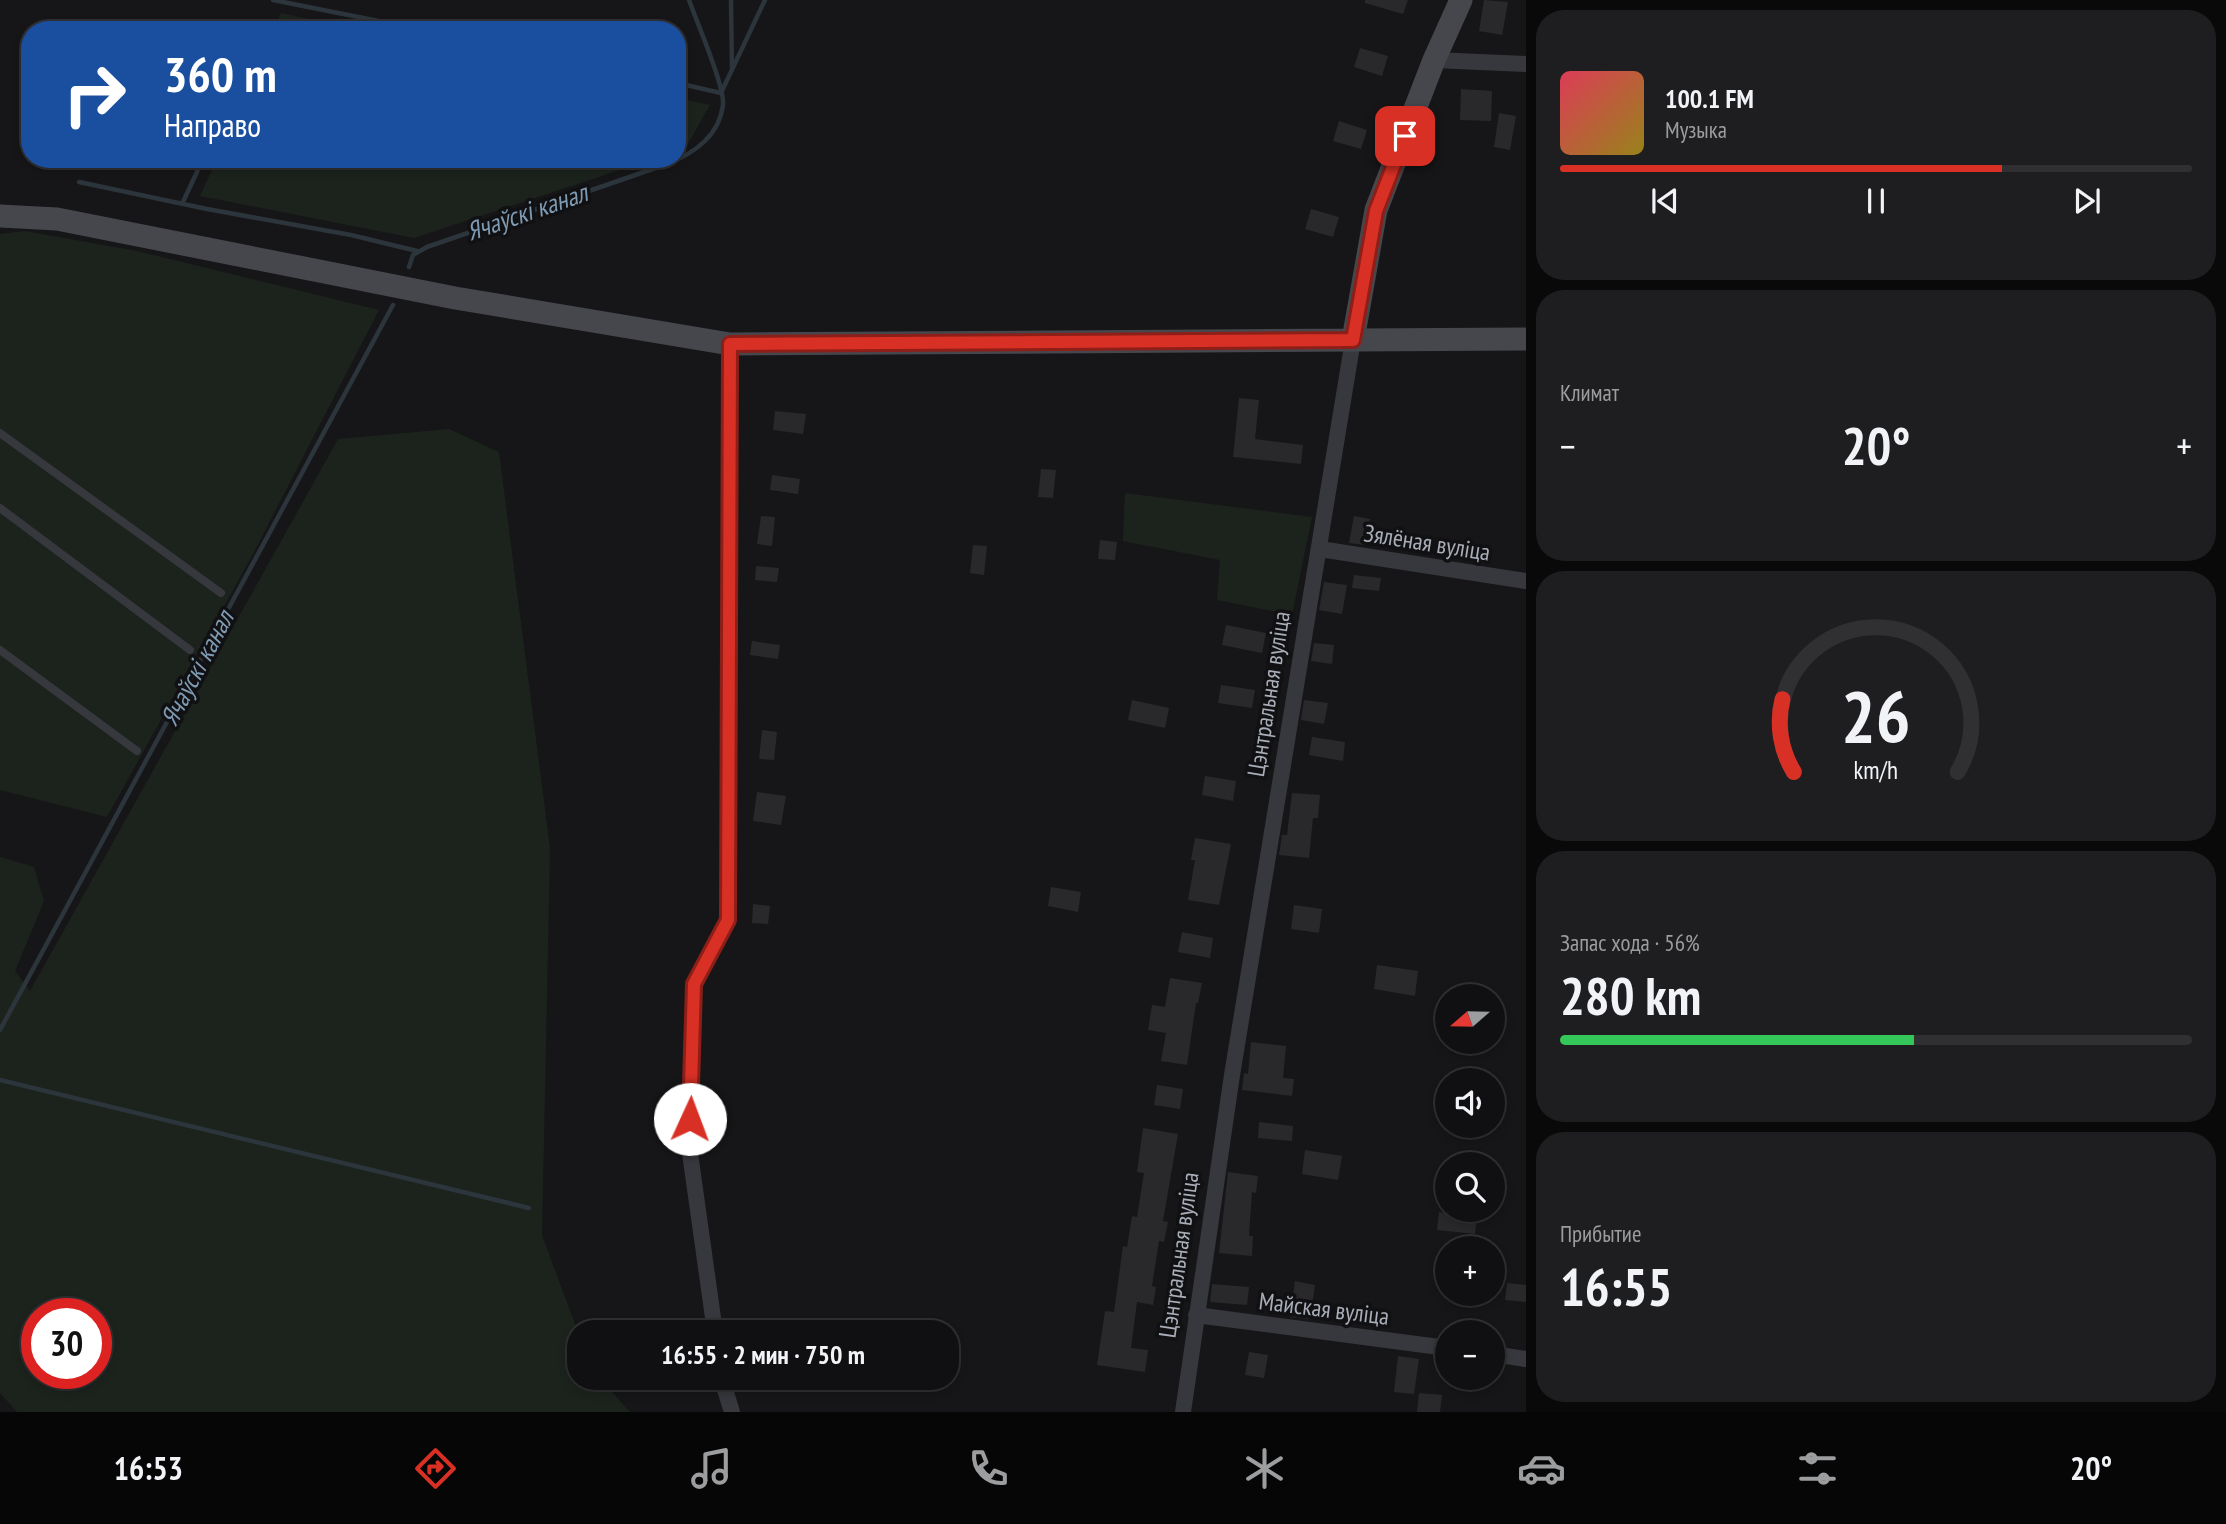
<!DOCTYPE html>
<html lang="ru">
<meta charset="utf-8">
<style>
body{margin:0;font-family:"PT Sans Narrow",sans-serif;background:#1e1e20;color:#f1f3f6;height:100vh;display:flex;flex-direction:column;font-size:26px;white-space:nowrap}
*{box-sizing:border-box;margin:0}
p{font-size:23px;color:#9c9d9f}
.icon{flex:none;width:38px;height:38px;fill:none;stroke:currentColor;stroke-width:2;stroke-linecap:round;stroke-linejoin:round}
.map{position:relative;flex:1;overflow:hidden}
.side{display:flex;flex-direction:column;gap:10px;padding:10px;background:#09090a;width:700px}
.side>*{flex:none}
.top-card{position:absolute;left:21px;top:21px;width:665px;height:147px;border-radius:28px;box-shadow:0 4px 10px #0003,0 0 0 2px #303032;background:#1a4fa0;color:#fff;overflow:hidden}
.needle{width:46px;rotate:250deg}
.buttons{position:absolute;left:1435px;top:984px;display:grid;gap:14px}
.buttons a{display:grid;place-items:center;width:70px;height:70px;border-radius:50%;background:#101012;box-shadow:0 4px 10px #0003,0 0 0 2px #303032;font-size:35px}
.speed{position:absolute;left:21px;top:1298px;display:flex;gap:14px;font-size:35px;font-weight:700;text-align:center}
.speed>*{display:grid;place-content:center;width:91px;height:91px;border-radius:50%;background:#101012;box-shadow:0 4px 10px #0003,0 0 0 2px #303032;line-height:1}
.speed .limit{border:10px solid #d22;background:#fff;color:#111}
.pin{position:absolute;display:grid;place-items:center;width:60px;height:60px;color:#fff;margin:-30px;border-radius:14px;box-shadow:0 4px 10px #0006}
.me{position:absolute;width:77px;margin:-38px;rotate:2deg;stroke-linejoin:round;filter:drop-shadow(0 0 5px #0008)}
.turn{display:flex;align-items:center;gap:24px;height:147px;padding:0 28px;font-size:32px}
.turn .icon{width:91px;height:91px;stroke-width:2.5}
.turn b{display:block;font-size:49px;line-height:60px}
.big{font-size:52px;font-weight:700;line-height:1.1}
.side .widget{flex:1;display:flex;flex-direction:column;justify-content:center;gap:10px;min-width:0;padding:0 24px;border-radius:28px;background:#1e1e20}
.side .dial{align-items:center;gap:0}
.dial svg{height:182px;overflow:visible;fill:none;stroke:#303032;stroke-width:7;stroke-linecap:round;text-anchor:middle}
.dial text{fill:#f1f3f6;stroke:none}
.song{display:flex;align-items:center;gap:21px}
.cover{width:84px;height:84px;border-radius:10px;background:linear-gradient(135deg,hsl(350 70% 55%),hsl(50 70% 35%))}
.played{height:7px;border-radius:4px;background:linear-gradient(90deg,#d93025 70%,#303032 70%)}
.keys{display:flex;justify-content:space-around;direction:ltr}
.heat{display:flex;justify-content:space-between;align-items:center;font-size:38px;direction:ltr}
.charge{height:10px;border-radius:5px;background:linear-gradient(90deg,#34c759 56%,#303032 0)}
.trip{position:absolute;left:567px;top:1320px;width:392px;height:70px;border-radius:28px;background:#101012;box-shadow:0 4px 10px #0003,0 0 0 2px #303032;font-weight:700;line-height:70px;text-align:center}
.tabs{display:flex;height:112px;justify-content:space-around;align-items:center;background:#060607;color:#9c9d9f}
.tabs .icon{width:49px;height:49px}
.tabs .active{color:#d93025}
.tabs b{font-size:32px;color:#f1f3f6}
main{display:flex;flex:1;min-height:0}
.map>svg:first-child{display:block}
.green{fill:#1c231d;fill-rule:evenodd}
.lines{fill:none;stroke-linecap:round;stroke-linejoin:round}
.stream{stroke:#2c353c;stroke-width:4.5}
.building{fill:#29292c}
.lane{stroke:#37383d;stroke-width:8}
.street{stroke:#37383d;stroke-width:16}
.secondary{stroke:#45474d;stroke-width:23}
.route-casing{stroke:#8d1f18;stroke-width:18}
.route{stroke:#d93025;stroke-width:12}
.labels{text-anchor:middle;stroke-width:7;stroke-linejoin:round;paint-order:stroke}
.street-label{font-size:24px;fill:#a8adb8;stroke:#111113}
.water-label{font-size:26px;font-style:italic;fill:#7f9bb3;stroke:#111113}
</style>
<main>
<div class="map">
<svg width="1526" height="1412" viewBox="0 0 1526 1412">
<rect width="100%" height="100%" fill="#161618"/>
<path class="green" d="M281,13L359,30H274Z
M677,98L710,105L685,149L677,151Z
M217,159H653L414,238L200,196Z
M25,231L137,251L379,310L253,554L107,817L0,790V234Z
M449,429L499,452L550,848L542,1235L579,1335V1377H598L630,1412H17L0,1393V857L34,867L44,901L15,971L30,991L338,439ZM96,1314V1374H37V1314Z
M1125,493L1312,517L1292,615L1217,600L1220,560L1123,541Z"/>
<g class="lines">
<path class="stream" d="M273,0L424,30
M731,0L732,69
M261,30L262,28
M677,83L721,93L765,0
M79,182L207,209L351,235L417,251
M182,204L203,159
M409,267L413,255L427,247L670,163C695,152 719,136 723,105C725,87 696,20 689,0
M0,1030L393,305
M0,1080L529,1208"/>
</g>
<path class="building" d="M1365,0H1408L1403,14L1365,3Z
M1484,0L1508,2L1502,35L1479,31Z
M1360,48L1388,56L1382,76L1354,67Z
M1461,89L1492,91L1491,121L1460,120Z
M1499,113L1516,116L1510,150L1494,147Z
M1339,121L1367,130L1361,149L1333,141Z
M1311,209L1339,217L1333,237L1305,229Z
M1239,398L1259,400L1255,439L1303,445L1301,464L1233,457Z
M775,411L806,414L803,434L773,430Z
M1041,469L1056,470L1053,498L1038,497Z
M772,475L800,479L798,494L770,490Z
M761,516L775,517L772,546L757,544Z
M1354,516L1370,519L1365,545L1349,543Z
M1100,540L1117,542L1115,560L1098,559Z
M1457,541L1488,549L1484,564L1453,558Z
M973,545L987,546L984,575L970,573Z
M756,566L779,568L777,582L755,580Z
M1354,575L1381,578L1379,591L1352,588Z
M1324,582L1347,585L1342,614L1319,610Z
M1226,625L1266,633L1262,653L1222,645Z
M752,641L780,645L778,659L750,655Z
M1314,643L1334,645L1332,664L1311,661Z
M1221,685L1255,690L1252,708L1218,703Z
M1132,700L1169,708L1165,728L1128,720Z
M1304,700L1328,703L1324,724L1301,720Z
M762,730L777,732L774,760L759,759Z
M1312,737L1345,742L1343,761L1309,755Z
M1205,776L1236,781L1233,801L1202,795Z
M757,792L786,796L781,825L753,821Z
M1292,793L1320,795L1318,818H1313L1309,858L1279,855L1282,835H1287Z
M1195,838L1231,844L1219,905L1188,900L1195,860H1191Z
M1051,887L1081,892L1078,912L1048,906Z
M753,904L770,906L768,924L752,923Z
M1294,905L1322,909L1319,933L1291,929Z
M1182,932L1213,938L1210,958L1178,952Z
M1377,965L1418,971L1415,996L1374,989Z
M1170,978L1202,983L1198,1003H1196L1187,1065L1161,1061L1166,1033L1148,1030L1152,1005L1165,1007Z
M1251,1042L1286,1046L1283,1078L1294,1079L1292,1096L1242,1090L1244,1073L1248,1074Z
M1157,1085L1183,1089L1180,1109L1154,1105Z
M1259,1122L1293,1126L1292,1141L1258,1138Z
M1143,1128L1178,1134L1163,1221L1168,1222L1164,1242L1159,1241L1152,1286L1156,1287L1153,1305L1137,1302L1131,1348L1148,1350L1145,1372L1097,1365L1105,1311L1114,1312L1123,1246L1127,1247L1132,1216L1137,1217L1144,1173L1137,1172Z
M1305,1150L1342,1156L1338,1180L1302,1174Z
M1228,1172L1258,1176L1256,1193L1252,1192L1249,1236H1253L1252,1256L1219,1253Z
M1439,1212L1477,1217L1475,1234L1437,1230Z
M1295,1281L1315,1285L1310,1319L1290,1317Z
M1507,1283L1526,1285V1302L1505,1300Z
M1212,1284L1249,1287L1247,1305L1210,1302Z
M1249,1352L1268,1355L1264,1378L1245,1375Z
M1398,1356L1419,1359L1414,1394L1394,1392Z
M1419,1393L1442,1395L1440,1412H1417Z"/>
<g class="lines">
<path class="lane" d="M0,433L221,593
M0,508L190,650
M0,650L137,751"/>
<path class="street" d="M1434,60L1526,64
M1320,549L1526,581
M1196,1315L1447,1348
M715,1332L689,1146L694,984L728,920L730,344
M1493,1354L1526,1359
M721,1377L732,1412
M1183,1412L1232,1075L1353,340"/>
<path class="secondary" d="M0,216L57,219L455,298L730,344L1526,339
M1353,340L1376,210L1434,60L1461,0"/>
</g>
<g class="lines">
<g class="route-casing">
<path id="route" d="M690,1119L694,984L728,920L730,344L1353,340L1376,211L1405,136"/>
</g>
<use href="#route" class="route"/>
</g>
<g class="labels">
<g class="street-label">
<text transform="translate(1427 543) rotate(9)" y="8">Зялёная вуліца</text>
<text transform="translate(1269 694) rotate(-81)" y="8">Цэнтральная вуліца</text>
<text transform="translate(1179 1255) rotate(-82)" y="8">Цэнтральная вуліца</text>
<text transform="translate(1324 1309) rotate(7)" y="8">Майская вуліца</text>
</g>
<g class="water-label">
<text transform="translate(527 212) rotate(-19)" y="9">Ячаўскі канал</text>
<text transform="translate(197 668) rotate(-62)" y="9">Ячаўскі канал</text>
</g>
</g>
</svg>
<div class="buttons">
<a><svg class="needle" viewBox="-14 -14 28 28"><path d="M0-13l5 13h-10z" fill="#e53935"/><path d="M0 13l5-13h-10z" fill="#9c9d9f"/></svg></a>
<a><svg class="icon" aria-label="sound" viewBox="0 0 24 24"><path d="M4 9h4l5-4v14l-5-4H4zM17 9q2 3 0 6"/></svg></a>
<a><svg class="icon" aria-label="search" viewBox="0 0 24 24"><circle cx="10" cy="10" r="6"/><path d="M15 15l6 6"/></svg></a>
<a>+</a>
<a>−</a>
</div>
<div class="speed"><div class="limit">30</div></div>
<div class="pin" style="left:1405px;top:136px;background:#d93025"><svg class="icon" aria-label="arrive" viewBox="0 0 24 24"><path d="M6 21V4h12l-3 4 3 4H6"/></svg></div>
<svg class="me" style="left:690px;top:1119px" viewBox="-20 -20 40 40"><circle r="19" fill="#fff"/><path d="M0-13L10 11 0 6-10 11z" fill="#d93025"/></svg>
<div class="trip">16:55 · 2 мин · 750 m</div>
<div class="top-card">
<div class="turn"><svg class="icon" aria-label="right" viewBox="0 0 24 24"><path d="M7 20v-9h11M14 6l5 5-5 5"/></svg><div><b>360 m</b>Направо</div></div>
</div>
</div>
<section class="side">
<div class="widget">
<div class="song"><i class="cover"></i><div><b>100.1 FM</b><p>Музыка</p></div></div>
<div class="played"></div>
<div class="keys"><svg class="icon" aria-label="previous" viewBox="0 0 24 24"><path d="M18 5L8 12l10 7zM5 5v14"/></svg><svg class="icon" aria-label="pause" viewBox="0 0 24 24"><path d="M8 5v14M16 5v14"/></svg><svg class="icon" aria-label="next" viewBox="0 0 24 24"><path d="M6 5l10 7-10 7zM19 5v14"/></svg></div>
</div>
<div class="widget"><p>Климат</p>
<div class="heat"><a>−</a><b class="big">20°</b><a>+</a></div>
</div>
<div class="widget dial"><svg viewBox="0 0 100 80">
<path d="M14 69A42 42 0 1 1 86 69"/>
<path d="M14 69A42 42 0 0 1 9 37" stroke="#d93025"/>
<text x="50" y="56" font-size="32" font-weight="700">26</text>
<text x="50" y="72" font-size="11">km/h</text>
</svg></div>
<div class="widget"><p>Запас хода · 56%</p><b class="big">280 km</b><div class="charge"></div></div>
<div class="widget"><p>Прибытие</p><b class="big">16:55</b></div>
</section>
</main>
<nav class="tabs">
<b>16:53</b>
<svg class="icon active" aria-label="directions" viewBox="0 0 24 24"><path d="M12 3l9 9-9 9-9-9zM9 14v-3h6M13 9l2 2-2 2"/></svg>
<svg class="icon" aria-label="music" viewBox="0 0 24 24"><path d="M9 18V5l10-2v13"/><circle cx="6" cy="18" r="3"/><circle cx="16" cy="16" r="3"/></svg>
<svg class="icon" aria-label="phone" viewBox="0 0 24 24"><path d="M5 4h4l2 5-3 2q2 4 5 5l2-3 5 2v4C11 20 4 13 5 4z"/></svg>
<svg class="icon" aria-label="climate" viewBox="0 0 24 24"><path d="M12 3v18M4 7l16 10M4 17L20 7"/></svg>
<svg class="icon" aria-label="car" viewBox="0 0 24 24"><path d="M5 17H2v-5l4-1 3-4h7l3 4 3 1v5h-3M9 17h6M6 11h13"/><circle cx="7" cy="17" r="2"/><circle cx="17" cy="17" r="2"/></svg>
<svg class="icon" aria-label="filters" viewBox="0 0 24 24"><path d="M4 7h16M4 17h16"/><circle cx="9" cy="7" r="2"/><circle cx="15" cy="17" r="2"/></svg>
<b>20°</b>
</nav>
